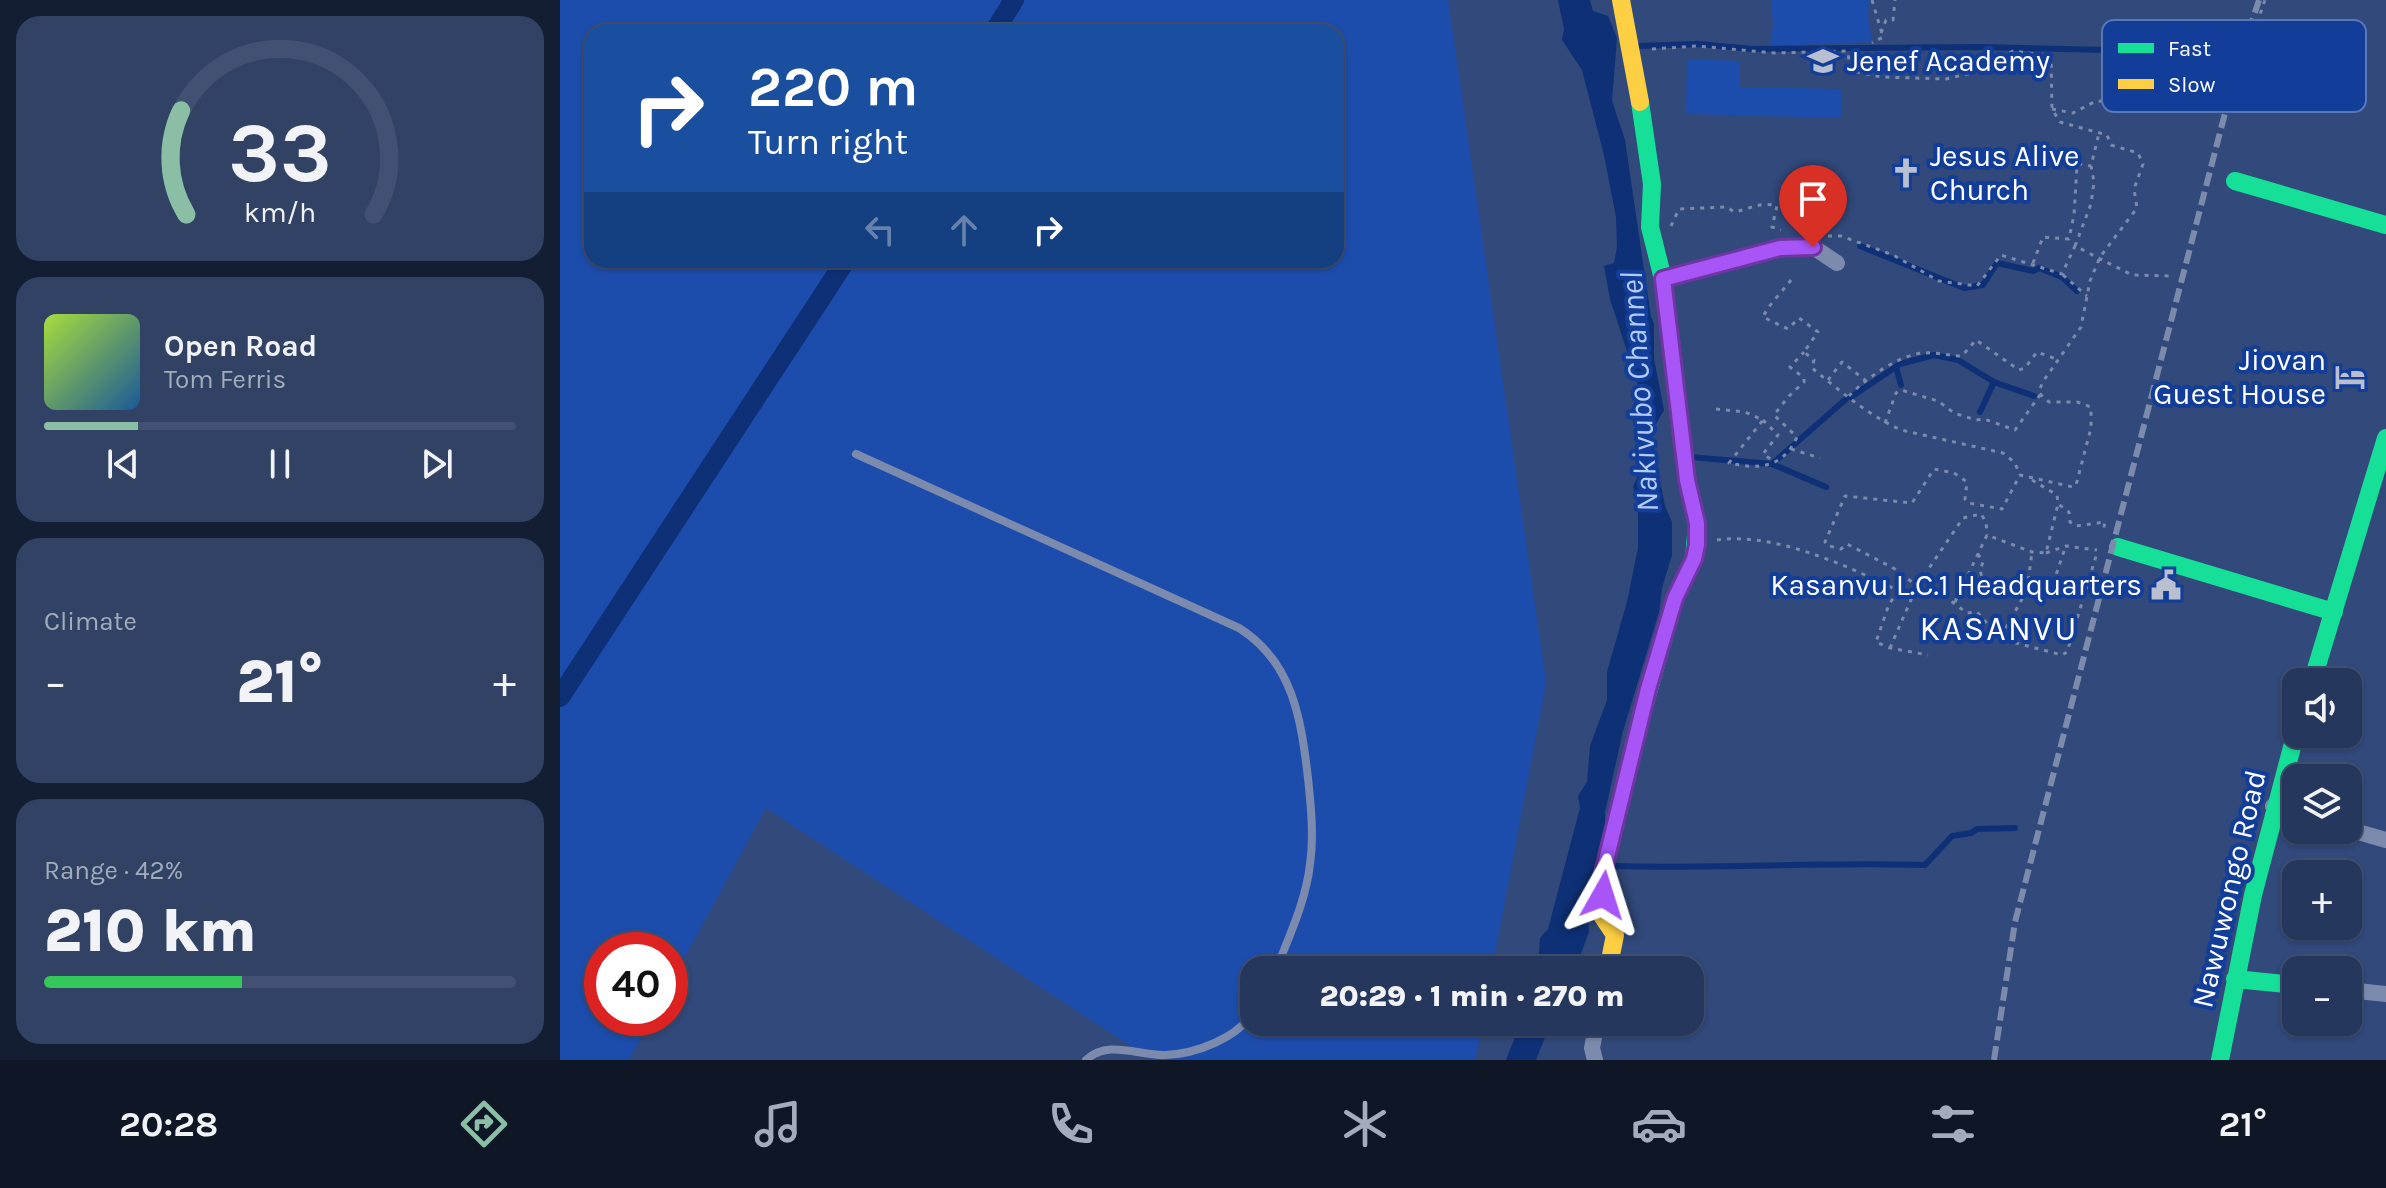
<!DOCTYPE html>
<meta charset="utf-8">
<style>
body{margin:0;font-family:Karla,sans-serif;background:#314265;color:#f1f3f6;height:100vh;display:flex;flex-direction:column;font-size:30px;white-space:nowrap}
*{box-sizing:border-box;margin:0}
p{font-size:26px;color:#a3acbb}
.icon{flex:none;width:44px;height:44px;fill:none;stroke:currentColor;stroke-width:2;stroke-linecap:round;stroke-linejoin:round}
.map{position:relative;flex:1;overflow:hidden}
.sheet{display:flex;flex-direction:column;gap:16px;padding:16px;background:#141e33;width:560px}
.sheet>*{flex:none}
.top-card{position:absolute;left:24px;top:24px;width:760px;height:244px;border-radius:24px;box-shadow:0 2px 6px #0004,0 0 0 2px #425172;background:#1a4fa0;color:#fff;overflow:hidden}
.tools{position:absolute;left:1722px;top:668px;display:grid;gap:16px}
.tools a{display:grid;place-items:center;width:80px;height:80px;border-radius:16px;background:#25375c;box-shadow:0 2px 6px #0004,0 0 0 2px #425172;font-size:40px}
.speed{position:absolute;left:24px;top:932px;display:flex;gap:16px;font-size:40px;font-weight:700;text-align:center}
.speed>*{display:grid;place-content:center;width:104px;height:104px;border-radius:50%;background:#25375c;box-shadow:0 2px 6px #0004,0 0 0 2px #425172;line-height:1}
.speed .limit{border:12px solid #d22;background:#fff;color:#111}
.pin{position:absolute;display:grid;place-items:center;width:68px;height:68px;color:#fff;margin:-82px -34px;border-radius:50% 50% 50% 0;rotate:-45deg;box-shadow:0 0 8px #0007}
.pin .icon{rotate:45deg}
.me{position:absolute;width:88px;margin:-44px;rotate:6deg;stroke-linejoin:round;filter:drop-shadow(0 0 6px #0008)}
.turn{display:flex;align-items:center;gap:28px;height:168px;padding:0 32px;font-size:36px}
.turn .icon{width:104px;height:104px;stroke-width:2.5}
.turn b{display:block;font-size:56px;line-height:68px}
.lanes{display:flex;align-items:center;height:76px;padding:0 32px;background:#0003;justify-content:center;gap:40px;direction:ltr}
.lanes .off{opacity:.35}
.big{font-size:60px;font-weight:800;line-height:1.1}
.sheet .tile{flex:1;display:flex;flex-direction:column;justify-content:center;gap:12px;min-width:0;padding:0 28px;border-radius:24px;background:#314265}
.sheet .dial{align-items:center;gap:0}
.dial svg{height:208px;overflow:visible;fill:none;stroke:#425172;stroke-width:7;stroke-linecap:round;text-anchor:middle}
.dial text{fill:#f1f3f6;stroke:none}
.song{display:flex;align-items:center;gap:24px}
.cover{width:96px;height:96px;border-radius:12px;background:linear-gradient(135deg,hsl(80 70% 55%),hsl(210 70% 35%))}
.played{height:8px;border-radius:4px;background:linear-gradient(90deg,#8abfa5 20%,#425172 20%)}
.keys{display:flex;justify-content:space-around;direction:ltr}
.heat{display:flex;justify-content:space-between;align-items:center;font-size:44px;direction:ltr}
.charge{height:12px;border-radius:6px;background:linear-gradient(90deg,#34c759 42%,#425172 0)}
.trip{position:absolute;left:680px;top:956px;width:464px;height:80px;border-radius:24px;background:#25375c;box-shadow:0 2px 6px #0004,0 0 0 2px #425172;font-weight:800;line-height:80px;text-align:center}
.tab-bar{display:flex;height:128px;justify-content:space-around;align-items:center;background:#0f1625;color:#a3acbb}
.tab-bar .icon{width:56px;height:56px}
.tab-bar .current{color:#8abfa5}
.tab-bar b{font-size:36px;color:#f1f3f6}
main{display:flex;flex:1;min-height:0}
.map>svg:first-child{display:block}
.green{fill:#1d4dac;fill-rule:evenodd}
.water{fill:#0e3076}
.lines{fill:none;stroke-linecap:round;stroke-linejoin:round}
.stream{stroke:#0e3076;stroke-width:6}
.canal{stroke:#0e3076;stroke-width:20}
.path{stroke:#7c8bad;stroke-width:3;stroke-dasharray:4 6;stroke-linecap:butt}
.lane{stroke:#7c8bad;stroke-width:8}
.street{stroke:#7c8bad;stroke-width:16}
.fast{stroke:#16e098;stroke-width:18}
.slow{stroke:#ffcf43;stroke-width:18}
.rail{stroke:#7c8bab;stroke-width:6;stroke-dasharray:14 6;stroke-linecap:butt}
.route-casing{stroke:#6d37a1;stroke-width:20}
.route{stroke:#a855f7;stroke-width:14}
.labels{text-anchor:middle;stroke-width:8;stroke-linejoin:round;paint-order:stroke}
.poi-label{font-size:30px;fill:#fff;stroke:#123e9a;text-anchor:start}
.street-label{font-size:30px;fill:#fff;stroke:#123e9a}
.water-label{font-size:32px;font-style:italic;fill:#b2cbfa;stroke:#123e9a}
.quarter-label{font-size:34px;letter-spacing:2px;fill:#fff;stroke:#123e9a}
.key{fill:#123e9a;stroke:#5978b8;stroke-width:2}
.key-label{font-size:22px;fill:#fff}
</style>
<main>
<section class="sheet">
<div class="tile dial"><svg viewBox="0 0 100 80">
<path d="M14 69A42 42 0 1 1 86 69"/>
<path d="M14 69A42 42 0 0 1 12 29" stroke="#8abfa5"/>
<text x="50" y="56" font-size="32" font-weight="700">33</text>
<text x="50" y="72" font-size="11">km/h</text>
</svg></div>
<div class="tile">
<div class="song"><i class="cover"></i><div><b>Open Road</b><p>Tom Ferris</p></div></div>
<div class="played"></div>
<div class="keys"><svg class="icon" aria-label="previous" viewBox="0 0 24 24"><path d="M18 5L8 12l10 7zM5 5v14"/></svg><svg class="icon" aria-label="pause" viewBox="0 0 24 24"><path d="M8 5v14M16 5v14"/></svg><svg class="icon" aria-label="next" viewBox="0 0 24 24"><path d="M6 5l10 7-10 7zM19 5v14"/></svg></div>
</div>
<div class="tile"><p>Climate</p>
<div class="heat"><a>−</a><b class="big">21°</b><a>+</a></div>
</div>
<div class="tile"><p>Range · 42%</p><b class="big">210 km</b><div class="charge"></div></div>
</section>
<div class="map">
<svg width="1826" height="1060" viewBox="0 0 1826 1060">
<rect width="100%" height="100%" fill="#31497b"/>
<path class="green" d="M0,0H888L986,682L932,970H694V1022H923L915,1060H592L206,808L110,984V950H42V1018H92L69,1060H0ZM32,32H776V260H32Z
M1211,0H1309L1308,18L1312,42L1210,46L1213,25Z
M1127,59L1179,61V87L1281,89V118L1126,114Z"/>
<path class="water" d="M998,0H1030L1033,11L1048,16L1057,38L1052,101L1065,140L1091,317L1094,324V359L1104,410L1091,433L1105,506L1112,522V555L1102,588L1099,612L1063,731L1045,812L1046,848L1038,902L1028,918L1029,932L1015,970H978L980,938L988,929L1020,808L1018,796L1027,782L1030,746L1047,700V672L1067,602L1078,548V501L1073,487L1083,463L1077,382L1050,299L1044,266L1054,263L1057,247L1056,217L1044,155L1022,70L1002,40L1004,29Z
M961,1022H991L976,1060H946Z"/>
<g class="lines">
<path class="stream" d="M1077,46L1138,44L1192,49L1418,47L1589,51L1649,58
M1300,246L1404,288L1423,285L1437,263L1473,271L1479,268L1502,277L1517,291
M1336,367L1341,385
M1291,397L1340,364L1374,355L1398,360L1434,382L1474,396
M1420,412L1434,382
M1130,457L1212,464L1286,399
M1212,464L1266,487
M1052,866C1157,869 1261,862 1365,865L1392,836L1411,833L1417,829L1455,828"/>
<path class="canal" d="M434,32L454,0
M0,697L286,260"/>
<path class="path" d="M1312,0L1323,37L1312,43
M1697,23L1705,0
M1321,33L1326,20H1333L1335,0
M1092,49L1137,46L1215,53L1287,51L1292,71L1322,77L1386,79L1412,73L1453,51L1491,56L1492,109L1500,122L1547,135L1551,145L1578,153L1583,164L1574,189L1577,208L1540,257L1530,281L1521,327L1482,383L1479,393L1489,402H1517L1531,407V428L1516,485L1513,487L1460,475L1442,509L1408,503L1405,499L1407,482L1394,473L1374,469L1352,503L1285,496L1265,542L1266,545L1281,549L1287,544L1335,569L1357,586L1375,589L1407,613L1417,612L1441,639L1502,655L1507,652L1537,553
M1492,109L1513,113L1536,101L1566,102L1571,74C1602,62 1633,64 1666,65L1673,62
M1111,226L1119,209L1167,207L1174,212C1190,209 1201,201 1217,206L1212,227L1221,230
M1268,236H1281L1333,255L1379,281L1417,286L1441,255L1502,274L1515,246L1572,275L1611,276
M1515,246L1531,204L1534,182L1531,166L1539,133
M1473,263L1483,237L1509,239L1514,215L1517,166L1518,164L1531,166
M1503,275L1527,296
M1231,280C1222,292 1209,304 1203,317L1228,329L1239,318L1258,332L1244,352L1254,360L1252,368C1280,391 1308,415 1341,430L1443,453L1454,462L1461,476
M1268,380L1282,362L1305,380
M1289,396C1305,379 1340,354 1364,353C1377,352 1390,356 1402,356L1416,340L1459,370L1465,368L1477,352L1499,360
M1156,409L1185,412L1203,420L1169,463C1199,470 1223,468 1237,437L1214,415L1229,396L1244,382V378L1230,367L1244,352
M1203,420L1218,435L1203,454L1215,462
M1325,423L1336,393L1341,390L1378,401L1394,413L1416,420L1424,419L1455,430L1480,395
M1231,449L1260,458
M1472,480L1497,495L1498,504L1509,512L1510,522L1516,526L1545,522L1543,532
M1157,540C1214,532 1288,566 1339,591L1345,576
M1486,553L1506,546L1537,550
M1418,554L1423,562L1420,570L1423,582
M1467,590L1472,552
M1339,591L1329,604L1316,642L1330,648L1368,655
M1395,602L1427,535L1472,552L1486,553L1498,504
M1441,637L1467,590L1489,596L1505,548
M1330,648L1357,586L1403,518L1421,514L1426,522L1427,535"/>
<path class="lane" d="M296,454L679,628C733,662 741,719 748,778C751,806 754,836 750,864C746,901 729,936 716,970
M526,1060C548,1039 579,1056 605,1055C636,1054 678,1038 694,1011"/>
<path class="street" d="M1103,279L1220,248L1253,247L1277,263
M1713,806L1736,813
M1788,829L1826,840
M1788,990L1826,994
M1035,1060L1032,1048L1037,1022"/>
<path class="fast" d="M1080,102L1092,184L1090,227L1103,279L1127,480L1137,523L1134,559L1115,598L1083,710
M1675,181L1826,225
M1558,547L1774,612
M1752,682L1826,438
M1675,979L1736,985
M1660,1060L1693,895L1736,732"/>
<path class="slow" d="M1061,0L1080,102
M1048,970L1055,935L1043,917V873L1083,710"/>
<path class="rail" d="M1434,1060L1455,922L1676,71L1699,0"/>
</g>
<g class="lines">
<g class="route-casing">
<path id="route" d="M1043,895V873L1088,689L1115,598L1134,559L1137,545V523L1127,480L1103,279L1220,248L1253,247"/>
</g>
<use href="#route" class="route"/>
</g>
<defs>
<g id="school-bare" transform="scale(2.4)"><path d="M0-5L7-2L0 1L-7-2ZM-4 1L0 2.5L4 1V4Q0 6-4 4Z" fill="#b7bfd1" stroke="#123e9a" stroke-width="2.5" paint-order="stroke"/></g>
<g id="church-bare" transform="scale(2.4)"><path d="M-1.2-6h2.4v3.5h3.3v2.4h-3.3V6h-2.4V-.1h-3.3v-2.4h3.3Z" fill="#b7bfd1" stroke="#123e9a" stroke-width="2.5" paint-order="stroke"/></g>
<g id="hotel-bare" transform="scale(2.4)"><path d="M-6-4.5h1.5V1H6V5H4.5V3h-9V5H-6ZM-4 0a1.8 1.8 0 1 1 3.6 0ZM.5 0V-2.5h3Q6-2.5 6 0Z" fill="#b7bfd1" stroke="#123e9a" stroke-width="2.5" paint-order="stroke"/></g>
<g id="civic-bare" transform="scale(2.4)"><path d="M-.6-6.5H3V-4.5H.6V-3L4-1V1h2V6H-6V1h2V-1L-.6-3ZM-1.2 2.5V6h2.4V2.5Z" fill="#b7bfd1" stroke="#123e9a" stroke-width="2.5" paint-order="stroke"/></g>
</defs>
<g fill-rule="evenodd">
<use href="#school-bare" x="1263" y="61"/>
<use href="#church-bare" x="1346" y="173"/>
<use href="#hotel-bare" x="1790" y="377"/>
<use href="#civic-bare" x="1606" y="585"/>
</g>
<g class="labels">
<g class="poi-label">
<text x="1287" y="71">Jenef Academy</text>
<text x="1370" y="166">Jesus Alive<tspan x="1370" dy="34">Church</tspan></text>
<text x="1766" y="370" text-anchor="end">Jiovan<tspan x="1766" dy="34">Guest House</tspan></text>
<text x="1582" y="595" text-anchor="end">Kasanvu L.C.1 Headquarters</text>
</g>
<g class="street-label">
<text transform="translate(1669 889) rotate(-77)" y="10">Nawuwongo Road</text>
</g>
<g class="water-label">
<text transform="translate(1079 392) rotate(-94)" y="11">Nakivubo Channel</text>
</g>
<g class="quarter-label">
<text x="1439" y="640">KASANVU</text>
</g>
</g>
<rect x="1542" y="20" width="264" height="92" rx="12" class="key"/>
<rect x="1558" y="43" width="36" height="10" fill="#16e098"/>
<rect x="1558" y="79" width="36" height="10" fill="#ffcf43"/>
<g class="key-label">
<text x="1608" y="56">Fast</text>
<text x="1608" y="92">Slow</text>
</g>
</svg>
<div class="tools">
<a><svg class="icon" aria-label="sound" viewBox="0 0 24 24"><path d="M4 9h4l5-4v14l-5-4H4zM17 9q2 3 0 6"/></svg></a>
<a><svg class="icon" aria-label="layers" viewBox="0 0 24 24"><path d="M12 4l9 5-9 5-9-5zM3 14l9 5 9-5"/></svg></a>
<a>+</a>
<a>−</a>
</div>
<div class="speed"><div class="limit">40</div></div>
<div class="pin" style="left:1253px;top:247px;background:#d93025"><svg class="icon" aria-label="arrive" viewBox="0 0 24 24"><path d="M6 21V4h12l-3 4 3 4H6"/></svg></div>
<svg class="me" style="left:1043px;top:895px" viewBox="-20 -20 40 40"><path d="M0-17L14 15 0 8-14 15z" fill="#a855f7" stroke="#fff" stroke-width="4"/></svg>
<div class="trip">20:29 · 1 min · 270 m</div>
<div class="top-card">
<div class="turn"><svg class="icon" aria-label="right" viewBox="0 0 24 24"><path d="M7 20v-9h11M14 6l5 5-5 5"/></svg><div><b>220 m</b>Turn right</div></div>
<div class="lanes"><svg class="icon off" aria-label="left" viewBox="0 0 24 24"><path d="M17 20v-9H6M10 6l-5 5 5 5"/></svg><svg class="icon off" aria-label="ahead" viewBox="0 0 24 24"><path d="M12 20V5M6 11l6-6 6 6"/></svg><svg class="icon" aria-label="right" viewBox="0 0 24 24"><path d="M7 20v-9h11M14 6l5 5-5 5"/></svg></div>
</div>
</div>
</main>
<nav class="tab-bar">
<b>20:28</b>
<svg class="icon current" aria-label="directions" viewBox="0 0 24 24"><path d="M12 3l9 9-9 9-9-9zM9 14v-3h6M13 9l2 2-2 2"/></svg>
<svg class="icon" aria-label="music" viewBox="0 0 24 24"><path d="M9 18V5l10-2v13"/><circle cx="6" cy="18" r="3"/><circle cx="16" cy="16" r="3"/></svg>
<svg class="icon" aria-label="phone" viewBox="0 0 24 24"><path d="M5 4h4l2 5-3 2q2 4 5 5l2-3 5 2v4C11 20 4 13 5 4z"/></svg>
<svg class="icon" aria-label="climate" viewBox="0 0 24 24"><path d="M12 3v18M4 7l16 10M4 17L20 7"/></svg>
<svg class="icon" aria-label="car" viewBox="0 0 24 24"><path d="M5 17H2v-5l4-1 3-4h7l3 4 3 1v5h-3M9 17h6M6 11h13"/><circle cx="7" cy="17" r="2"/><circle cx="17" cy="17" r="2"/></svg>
<svg class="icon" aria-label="filters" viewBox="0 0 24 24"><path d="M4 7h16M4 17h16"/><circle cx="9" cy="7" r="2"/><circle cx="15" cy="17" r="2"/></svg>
<b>21°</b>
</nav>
